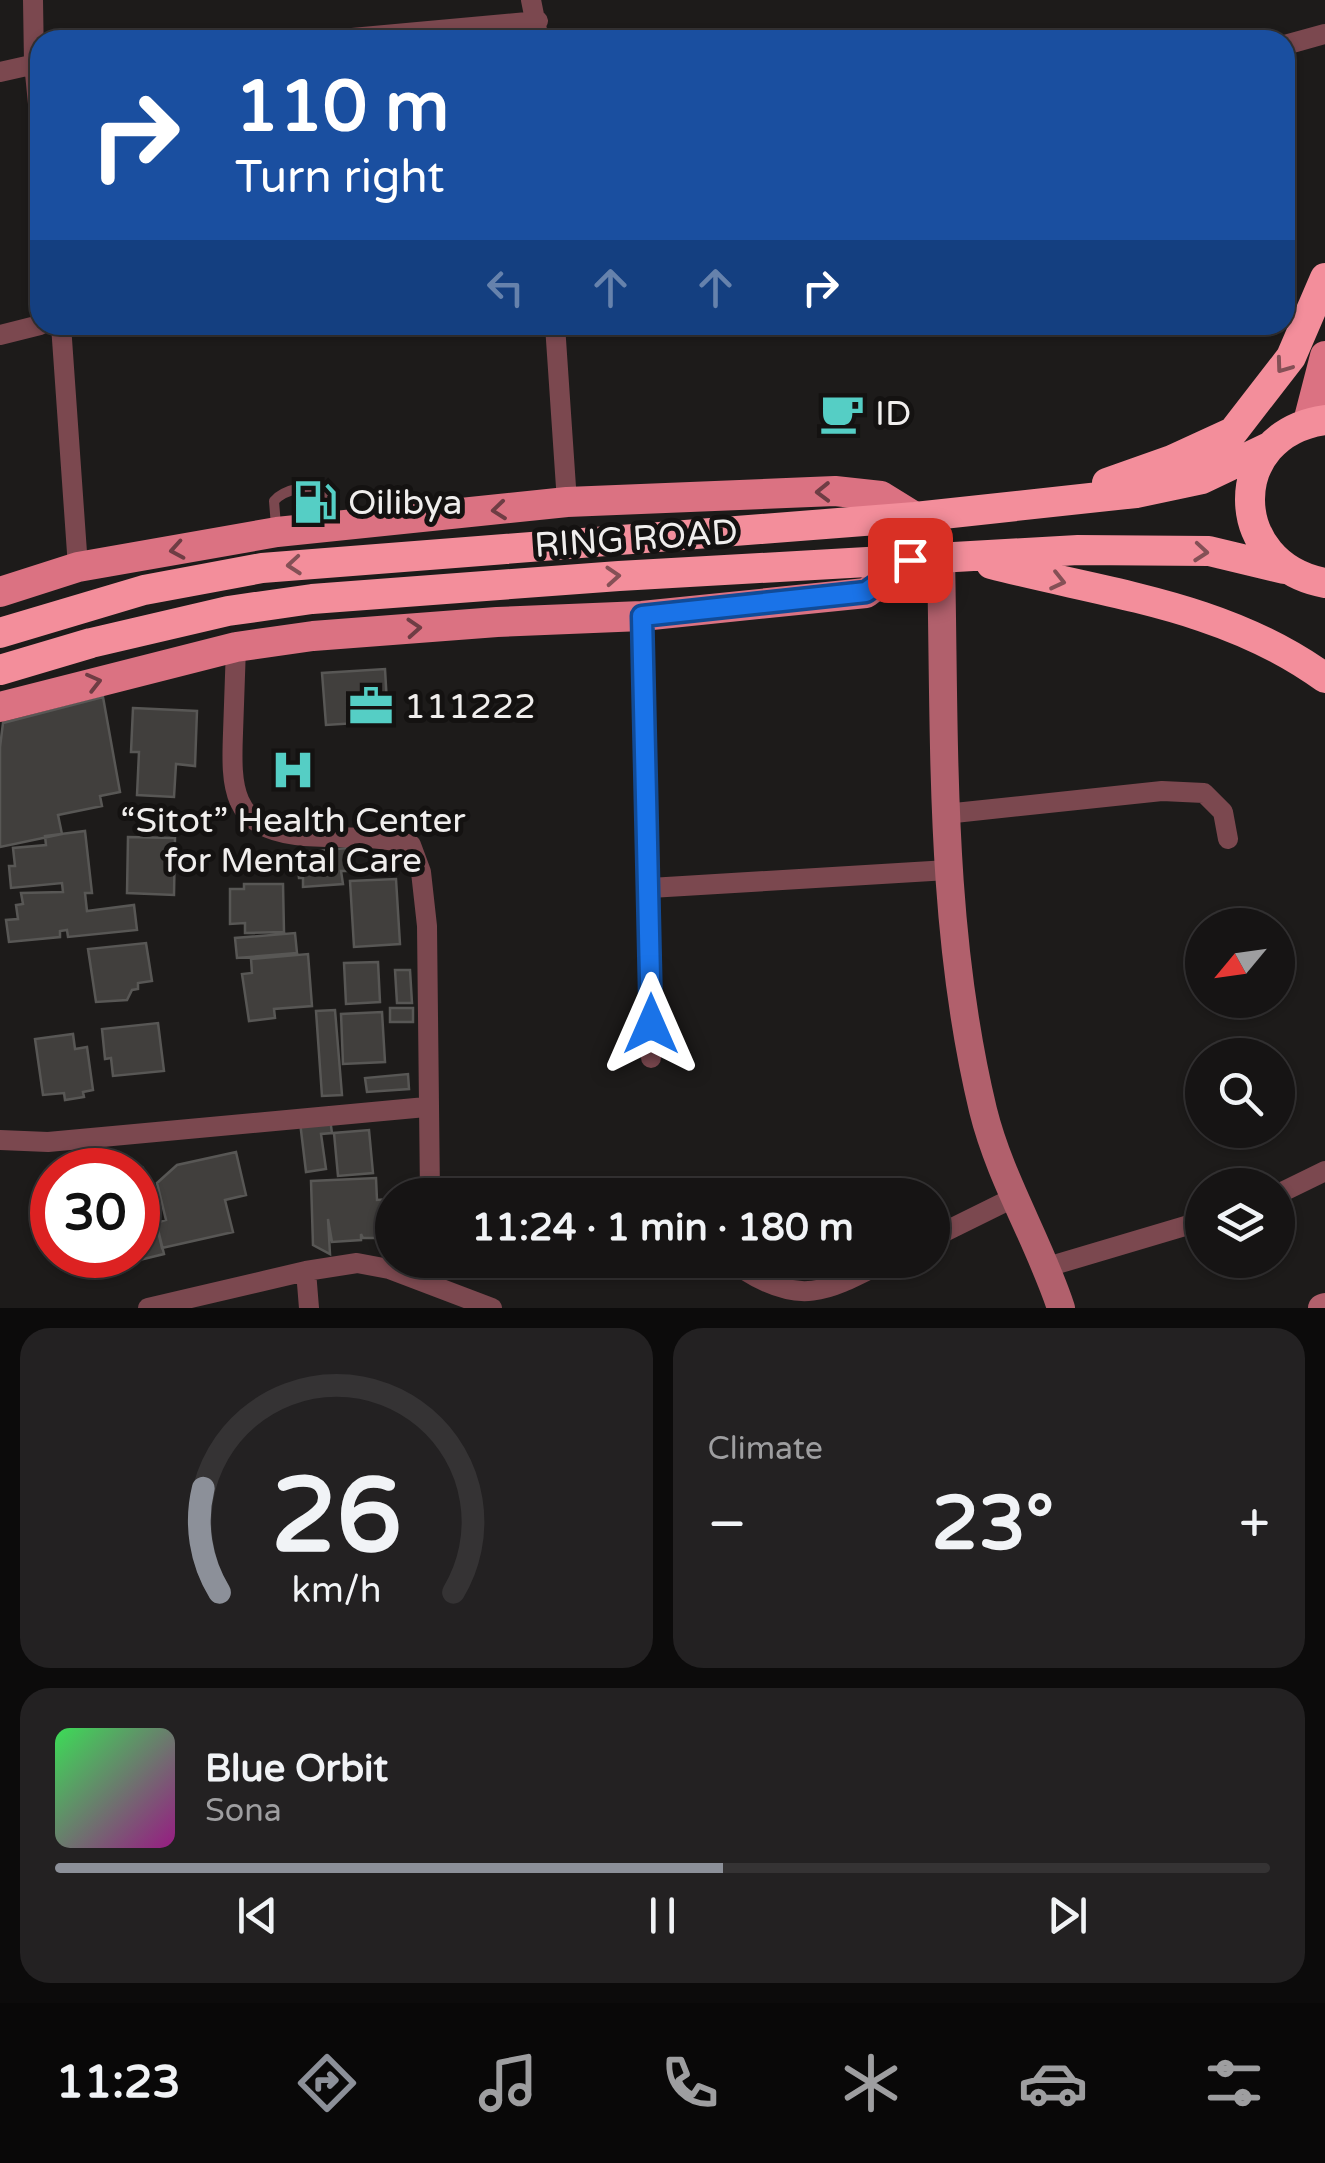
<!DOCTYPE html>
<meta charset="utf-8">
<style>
body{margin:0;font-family:"Varela Round",sans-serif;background:#232122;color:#f1f3f6;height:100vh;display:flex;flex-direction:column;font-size:38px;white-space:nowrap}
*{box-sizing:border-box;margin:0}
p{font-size:32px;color:#9e9ea0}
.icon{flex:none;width:55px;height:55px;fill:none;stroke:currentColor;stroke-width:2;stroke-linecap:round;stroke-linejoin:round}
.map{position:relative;height:1308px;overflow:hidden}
.side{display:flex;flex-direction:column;gap:20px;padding:20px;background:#0c0b0b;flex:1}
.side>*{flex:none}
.guide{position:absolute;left:30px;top:30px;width:1265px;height:305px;border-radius:30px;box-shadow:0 2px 8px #0004,0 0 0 2px #353334;background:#1a4fa0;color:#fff;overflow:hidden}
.needle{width:65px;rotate:241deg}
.fabs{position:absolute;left:1185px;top:908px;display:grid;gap:20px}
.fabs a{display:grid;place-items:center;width:110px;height:110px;border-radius:50%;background:#161414;box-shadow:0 2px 8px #0004,0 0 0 2px #353334;font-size:50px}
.speed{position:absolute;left:30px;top:1148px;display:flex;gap:20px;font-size:50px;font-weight:700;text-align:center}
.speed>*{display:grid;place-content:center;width:130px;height:130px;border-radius:50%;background:#161414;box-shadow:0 2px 8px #0004,0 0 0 2px #353334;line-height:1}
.speed .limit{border:15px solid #d22;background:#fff;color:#111}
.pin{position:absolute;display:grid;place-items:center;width:85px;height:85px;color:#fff;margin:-42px;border-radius:20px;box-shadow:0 5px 15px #0006}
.me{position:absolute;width:110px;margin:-55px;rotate:0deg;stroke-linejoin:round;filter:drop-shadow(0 0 8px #0008)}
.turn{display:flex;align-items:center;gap:35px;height:210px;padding:0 40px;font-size:45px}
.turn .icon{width:130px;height:130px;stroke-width:2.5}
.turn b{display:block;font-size:70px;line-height:85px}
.lanes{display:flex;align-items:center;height:95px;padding:0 40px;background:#0003;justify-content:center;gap:50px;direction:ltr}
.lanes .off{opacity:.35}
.big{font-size:75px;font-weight:700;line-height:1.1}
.side .card{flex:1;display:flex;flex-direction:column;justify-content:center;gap:15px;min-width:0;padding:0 35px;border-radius:30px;background:#232122}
.side .dial{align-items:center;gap:0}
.dial svg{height:260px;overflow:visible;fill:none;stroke:#353334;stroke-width:7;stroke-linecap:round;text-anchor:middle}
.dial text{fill:#f1f3f6;stroke:none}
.song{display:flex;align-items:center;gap:30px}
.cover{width:120px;height:120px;border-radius:15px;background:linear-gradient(135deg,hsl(130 70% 55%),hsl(310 70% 35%))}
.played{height:10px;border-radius:5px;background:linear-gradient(90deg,#8c9099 55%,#353334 55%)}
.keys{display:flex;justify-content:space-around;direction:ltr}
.heat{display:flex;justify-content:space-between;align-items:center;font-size:55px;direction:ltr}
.side .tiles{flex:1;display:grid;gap:20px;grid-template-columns:1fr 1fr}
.card:last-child{grid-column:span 2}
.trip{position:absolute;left:375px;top:1178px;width:575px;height:100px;border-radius:50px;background:#161414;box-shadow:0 2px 8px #0004,0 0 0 2px #353334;font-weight:700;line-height:100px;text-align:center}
.menu{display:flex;height:160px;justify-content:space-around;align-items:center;background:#090808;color:#9e9ea0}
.menu .icon{width:70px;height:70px}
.menu .active{color:#8c9099}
.menu b{font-size:45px;color:#f1f3f6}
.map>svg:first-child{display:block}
.building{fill:#413f3d;stroke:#585755;stroke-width:2.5}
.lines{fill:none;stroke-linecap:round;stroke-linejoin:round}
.lane{stroke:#7b484f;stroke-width:10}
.street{stroke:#7b484f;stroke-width:20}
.secondary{stroke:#b1606c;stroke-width:28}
.primary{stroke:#db7282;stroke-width:30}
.highway{stroke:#f38e9b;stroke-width:30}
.oneway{stroke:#845056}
.oneway2{stroke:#6e3d44}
.route-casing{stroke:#114b97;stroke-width:25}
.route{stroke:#1a73e8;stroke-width:18}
.labels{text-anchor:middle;stroke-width:10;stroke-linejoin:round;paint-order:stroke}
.poi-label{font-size:35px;fill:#f0eeed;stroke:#141211;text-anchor:start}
.street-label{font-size:35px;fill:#f0eeed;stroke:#141211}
</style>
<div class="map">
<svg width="1325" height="1308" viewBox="0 0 1325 1308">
<rect width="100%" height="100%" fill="#1d1b1a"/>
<path class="building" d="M385,669L388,721L326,725L322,673Z
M103,697L120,792L100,796L102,806L58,815L62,834L0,847V747L3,723Z
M133,708L197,711L195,766L176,764L174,797L137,795L139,752H131Z
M85,831L92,893H85L87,911L134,905L137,930L68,937L67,930L60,931V937L9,942L6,920L18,919L16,905L23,904L21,893L63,892L62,883L11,888L9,866H15L13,848L46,845L45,836Z
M128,837L175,838L174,895L127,893Z
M347,848L349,871H341L343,884L303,887V878H299L296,853Z
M396,879L400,944L354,947L350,881Z
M244,884H283L284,932L245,933V923L230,924V889H244Z
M295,933L297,953L237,958L235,938Z
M146,943L152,981L138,983V989L132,990L127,1000L96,1002L88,949Z
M308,954L312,1006L274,1009L275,1018L249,1021L242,974L252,973L251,959Z
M378,962L380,1002L346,1004L344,963Z
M395,970H410L412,1003H397Z
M390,1008H413V1022H390Z
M335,1010L342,1095L322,1096L316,1011Z
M382,1012L385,1062L343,1064L341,1014Z
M158,1023L164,1071L113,1076L111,1058L105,1059L102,1029Z
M73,1034L75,1049L87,1047L93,1090L83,1092L84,1097L65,1100L64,1093L43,1095L35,1039Z
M408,1074L409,1089L367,1092L365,1078Z
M330,1119L332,1133L321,1134L326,1169L306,1172L300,1122Z
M369,1130L373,1173L338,1176L334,1133Z
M236,1152L246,1195L225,1200L233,1232L162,1248L156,1223L166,1220L157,1183L177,1165Z
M143,1168L164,1254L119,1265L116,1255H138L136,1170Z
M376,1178L377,1200L388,1199V1218L381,1219L382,1238H363L361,1234V1240L332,1242L328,1219L330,1254L313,1245L311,1181Z"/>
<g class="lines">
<path class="lane" d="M276,526L274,501C283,490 315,481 327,492C333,499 330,516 331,525"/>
<path class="street" d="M33,0L34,63L40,124
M531,0L539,40
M330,40L538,21
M1285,45L1325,34
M0,72L40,63
M61,325L78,567
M555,325L567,502
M0,335L40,325
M642,616L650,888L651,1058
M236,647C235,676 234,704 233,733C231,786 231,827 296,835C335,840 372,833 411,845L421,872L427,926L430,1195
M945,814L1162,791L1204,793L1223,812L1228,839
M650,888L948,870
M0,1140L48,1142L426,1107
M1278,1194L1325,1171
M932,1238L1015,1197
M1047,1267L1202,1221
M306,1271L309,1308
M746,1271C804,1308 832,1288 888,1260
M148,1308L306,1271L357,1263L389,1269L492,1308"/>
<path class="secondary" d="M941,558C945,745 939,927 983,1110C1000,1179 1039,1241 1061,1308
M1322,1308L1325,1307"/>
<path class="primary" d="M1308,422L1325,356
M0,592L78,567L277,532L567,502L835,491L881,496L915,517
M0,707L236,647L313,636L497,622L642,616L866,593L910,560"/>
<path class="highway" d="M1325,420C1224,434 1226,565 1325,583
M1107,483L1172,460L1233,432L1291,357L1325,278
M991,564C1106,594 1225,605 1325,678
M0,633L144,590L262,568L915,517L1136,493L1202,479L1269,447
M0,670L91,643L228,611L312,599L619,576L1078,550L1209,551L1284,569"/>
</g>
<defs><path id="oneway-chevron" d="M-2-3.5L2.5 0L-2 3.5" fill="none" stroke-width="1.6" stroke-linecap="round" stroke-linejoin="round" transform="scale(2.5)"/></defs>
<g class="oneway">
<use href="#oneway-chevron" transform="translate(1283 366) rotate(126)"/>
<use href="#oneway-chevron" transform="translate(1201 552) rotate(5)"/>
<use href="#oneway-chevron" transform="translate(294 565) rotate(175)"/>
<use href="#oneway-chevron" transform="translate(613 576) rotate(-4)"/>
<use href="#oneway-chevron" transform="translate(1058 581) rotate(13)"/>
</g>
<g class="oneway2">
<use href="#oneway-chevron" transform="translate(823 492) rotate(179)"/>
<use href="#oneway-chevron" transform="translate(499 510) rotate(174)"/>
<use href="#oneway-chevron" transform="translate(177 550) rotate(170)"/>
<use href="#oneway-chevron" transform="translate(414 628) rotate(-4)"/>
<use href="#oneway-chevron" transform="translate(94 682) rotate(-14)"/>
</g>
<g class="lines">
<g class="route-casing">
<path id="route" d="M651,1024L642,616L866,592L910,560"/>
</g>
<use href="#route" class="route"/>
</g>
<defs>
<g id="cafe-bare" transform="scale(3.45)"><path d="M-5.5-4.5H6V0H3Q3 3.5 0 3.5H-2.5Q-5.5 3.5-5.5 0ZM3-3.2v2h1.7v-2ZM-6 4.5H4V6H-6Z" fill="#55cec5" stroke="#141211" stroke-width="2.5" paint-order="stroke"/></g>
<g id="fuel-bare" transform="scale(3.45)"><path d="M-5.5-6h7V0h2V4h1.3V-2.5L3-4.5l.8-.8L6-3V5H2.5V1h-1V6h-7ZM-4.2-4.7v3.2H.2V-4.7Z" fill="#55cec5" stroke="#141211" stroke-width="2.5" paint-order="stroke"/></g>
<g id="office-bare" transform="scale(3.45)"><path d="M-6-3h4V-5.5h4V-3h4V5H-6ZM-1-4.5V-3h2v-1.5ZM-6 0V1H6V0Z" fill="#55cec5" stroke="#141211" stroke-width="2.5" paint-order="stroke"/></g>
<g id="hospital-bare" transform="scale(3.45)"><path d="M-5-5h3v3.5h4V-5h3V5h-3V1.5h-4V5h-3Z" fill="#55cec5" stroke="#141211" stroke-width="2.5" paint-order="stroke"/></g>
</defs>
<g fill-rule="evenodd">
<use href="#cafe-bare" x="842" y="413"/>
<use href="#fuel-bare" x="315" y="502"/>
<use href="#office-bare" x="371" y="706"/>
<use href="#hospital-bare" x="293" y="770"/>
</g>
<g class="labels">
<g class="poi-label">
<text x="875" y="425">ID</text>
<text x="348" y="514">Oilibya</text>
<text x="404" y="718">111222</text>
<text x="293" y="832" text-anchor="middle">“Sitot” Health Center<tspan x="293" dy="40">for Mental Care</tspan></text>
</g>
<g class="street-label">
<text transform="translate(636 538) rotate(-4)" y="12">RING ROAD</text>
</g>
</g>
</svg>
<div class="fabs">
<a><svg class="needle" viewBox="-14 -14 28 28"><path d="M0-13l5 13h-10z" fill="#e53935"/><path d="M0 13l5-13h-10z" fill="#9e9ea0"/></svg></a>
<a><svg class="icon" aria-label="search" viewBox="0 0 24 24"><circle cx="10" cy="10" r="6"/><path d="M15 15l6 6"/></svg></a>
<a><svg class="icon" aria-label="layers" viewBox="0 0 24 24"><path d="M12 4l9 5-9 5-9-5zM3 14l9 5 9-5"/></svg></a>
</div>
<div class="speed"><div class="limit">30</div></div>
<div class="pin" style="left:910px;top:560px;background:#d93025"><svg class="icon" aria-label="arrive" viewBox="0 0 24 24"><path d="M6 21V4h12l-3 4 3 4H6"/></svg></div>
<svg class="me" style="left:651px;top:1024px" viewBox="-20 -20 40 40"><path d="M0-17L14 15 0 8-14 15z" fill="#1a73e8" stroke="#fff" stroke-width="4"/></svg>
<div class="trip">11:24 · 1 min · 180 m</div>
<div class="guide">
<div class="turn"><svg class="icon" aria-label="right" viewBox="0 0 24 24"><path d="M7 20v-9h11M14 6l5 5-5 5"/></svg><div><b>110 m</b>Turn right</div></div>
<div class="lanes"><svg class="icon off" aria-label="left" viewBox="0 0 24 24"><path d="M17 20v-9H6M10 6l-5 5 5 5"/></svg><svg class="icon off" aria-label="ahead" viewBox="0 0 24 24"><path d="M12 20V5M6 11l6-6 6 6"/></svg><svg class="icon off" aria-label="ahead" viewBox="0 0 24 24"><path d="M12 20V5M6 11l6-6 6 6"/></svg><svg class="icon" aria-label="right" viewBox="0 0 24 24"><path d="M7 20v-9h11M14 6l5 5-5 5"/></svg></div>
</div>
</div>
<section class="side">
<div class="tiles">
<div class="card dial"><svg viewBox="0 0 100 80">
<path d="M14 69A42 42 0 1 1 86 69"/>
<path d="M14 69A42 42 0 0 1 9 37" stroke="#8c9099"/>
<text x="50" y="56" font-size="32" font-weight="700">26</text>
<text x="50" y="72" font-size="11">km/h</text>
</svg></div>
<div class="card"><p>Climate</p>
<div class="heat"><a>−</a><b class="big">23°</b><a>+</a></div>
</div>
<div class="card">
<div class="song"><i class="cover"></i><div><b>Blue Orbit</b><p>Sona</p></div></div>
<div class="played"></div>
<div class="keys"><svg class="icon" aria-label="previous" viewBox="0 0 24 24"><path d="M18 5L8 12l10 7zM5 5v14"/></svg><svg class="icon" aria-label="pause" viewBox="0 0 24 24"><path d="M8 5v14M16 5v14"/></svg><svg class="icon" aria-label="next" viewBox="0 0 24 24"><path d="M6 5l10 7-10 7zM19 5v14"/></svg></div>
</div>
</div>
</section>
<nav class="menu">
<b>11:23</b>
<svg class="icon active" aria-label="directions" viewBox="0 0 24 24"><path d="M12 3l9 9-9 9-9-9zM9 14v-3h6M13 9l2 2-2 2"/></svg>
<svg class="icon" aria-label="music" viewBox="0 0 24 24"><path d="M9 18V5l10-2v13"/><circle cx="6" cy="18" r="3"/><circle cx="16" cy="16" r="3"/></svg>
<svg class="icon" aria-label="phone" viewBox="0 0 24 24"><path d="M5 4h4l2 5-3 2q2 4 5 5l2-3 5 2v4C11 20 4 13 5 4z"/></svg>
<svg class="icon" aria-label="climate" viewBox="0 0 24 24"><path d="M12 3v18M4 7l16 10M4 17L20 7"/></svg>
<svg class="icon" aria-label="car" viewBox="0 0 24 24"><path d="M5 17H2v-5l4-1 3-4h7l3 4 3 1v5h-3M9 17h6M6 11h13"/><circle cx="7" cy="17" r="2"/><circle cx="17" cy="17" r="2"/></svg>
<svg class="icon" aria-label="filters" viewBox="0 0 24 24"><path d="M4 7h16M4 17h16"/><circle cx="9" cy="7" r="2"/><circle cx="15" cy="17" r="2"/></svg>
</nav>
